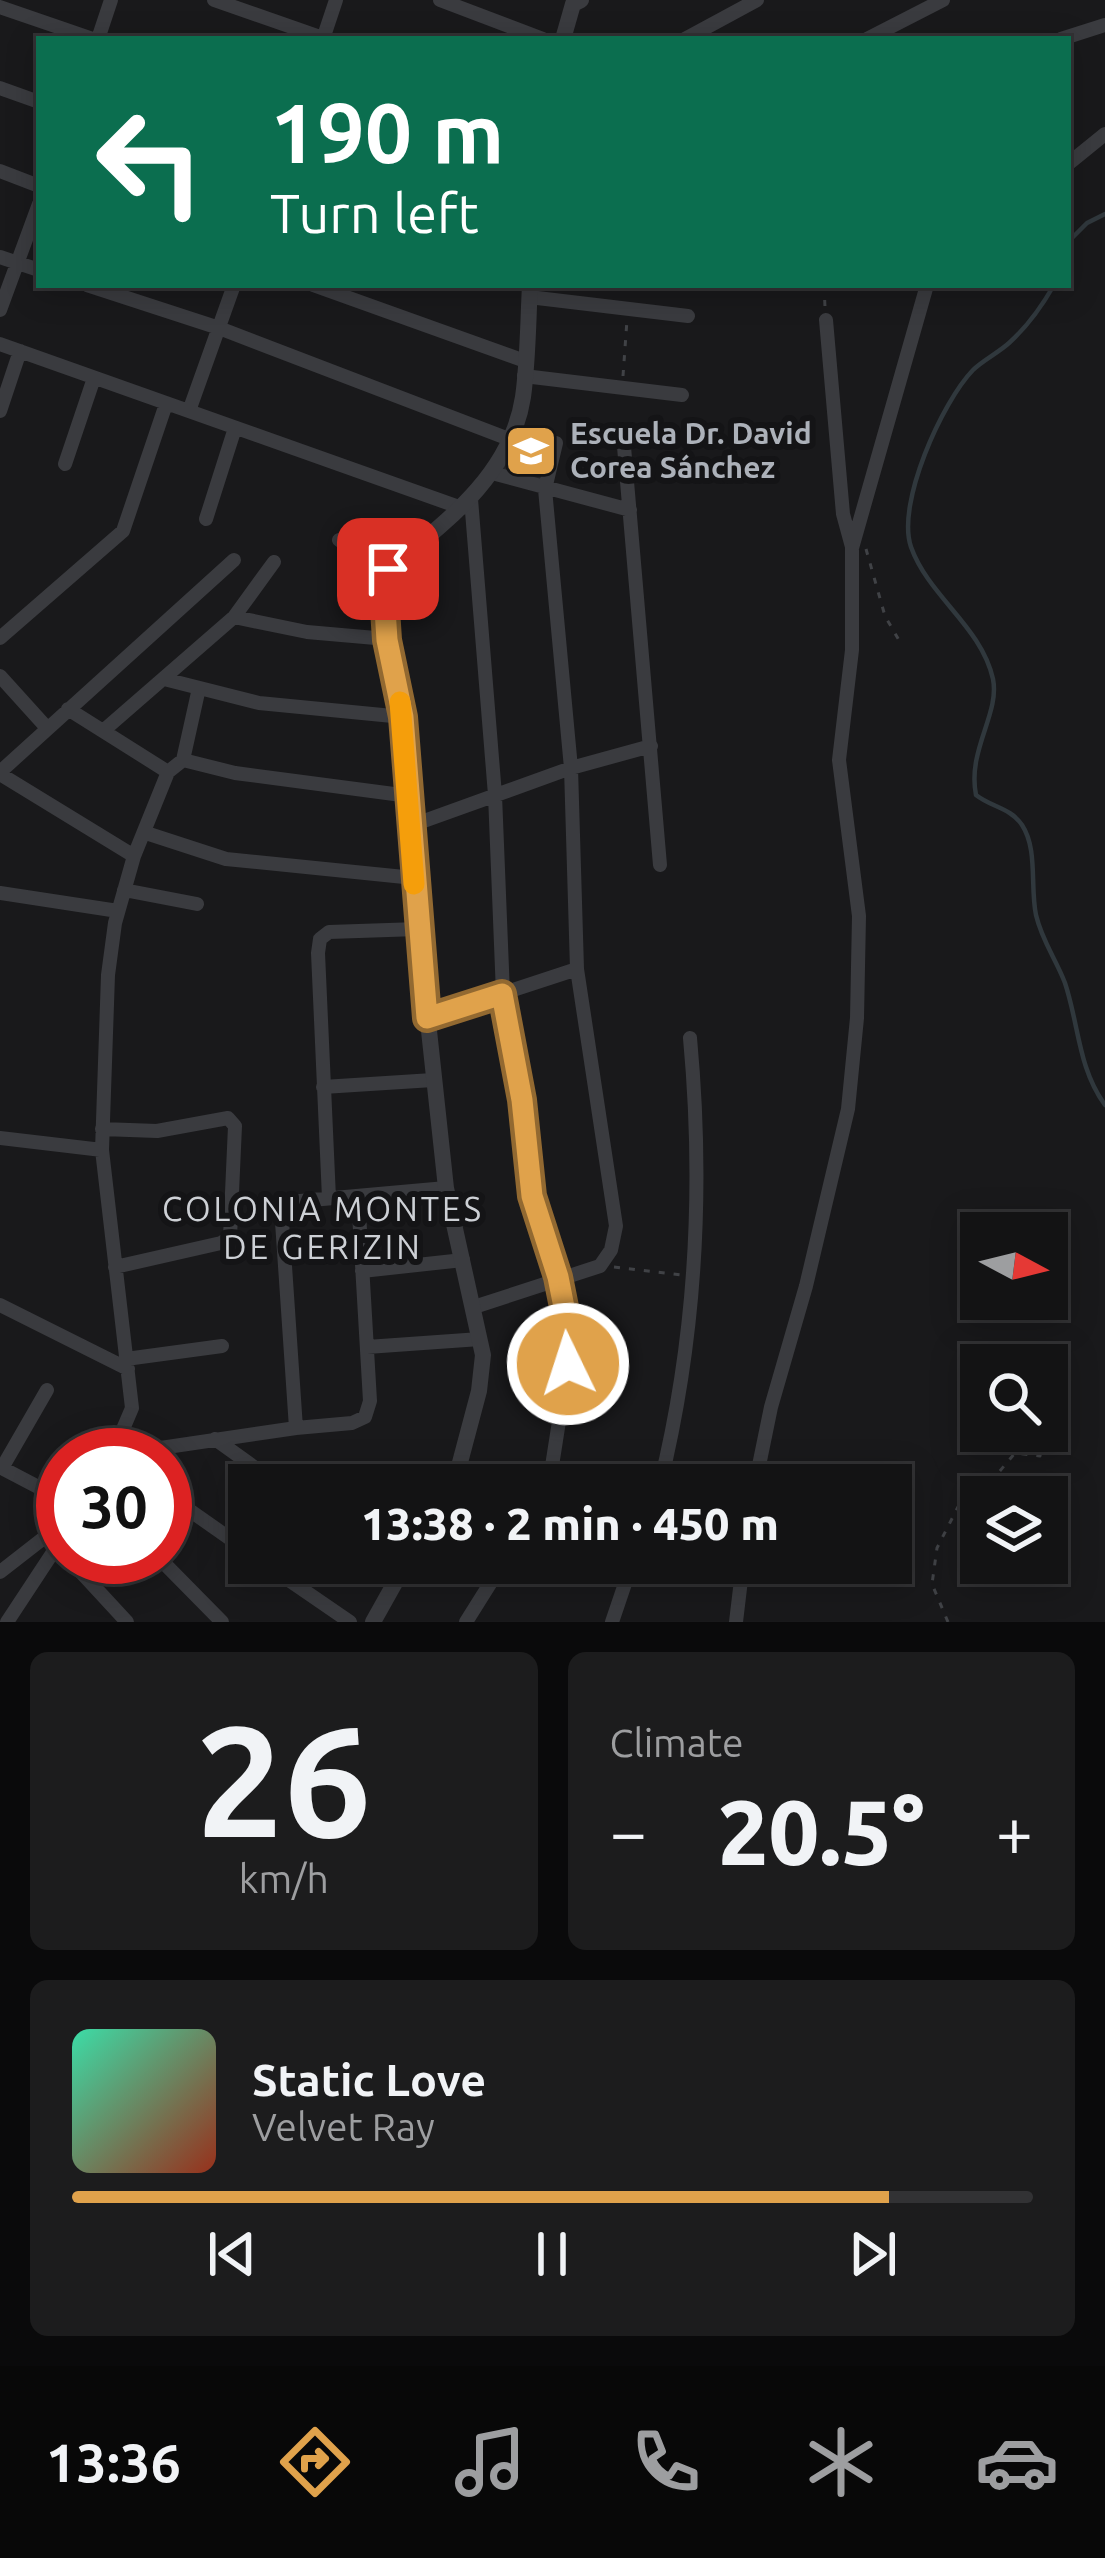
<!DOCTYPE html>
<meta charset="utf-8">
<style>
body{margin:0;font-family:Ubuntu,sans-serif;background:#1c1c1d;color:#f1f3f6;height:100vh;display:flex;flex-direction:column;font-size:45px;white-space:nowrap}
*{box-sizing:border-box;margin:0}
p{font-size:39px;color:#9d9ea0}
.icon{flex:none;width:66px;height:66px;fill:none;stroke:currentColor;stroke-width:2;stroke-linecap:round;stroke-linejoin:round}
.map{position:relative;height:1622px;overflow:hidden}
.panel{display:flex;flex-direction:column;gap:30px;padding:30px;background:#0a0a0b;flex:1}
.panel>*{flex:none}
.guide{position:absolute;left:36px;top:36px;width:1035px;height:252px;border-radius:0px;box-shadow:0 6px 30px #0003,0 0 0 3px #323234;background:#0b6e4f;color:#fff;overflow:hidden}
.needle{width:78px;rotate:97deg}
.controls{position:absolute;left:960px;top:1212px;display:grid;gap:24px}
.controls a{display:grid;place-items:center;width:108px;height:108px;border-radius:0px;background:#131314;box-shadow:0 6px 30px #0003,0 0 0 3px #323234;font-size:60px}
.speed{position:absolute;left:36px;top:1428px;display:flex;gap:24px;font-size:60px;font-weight:700;text-align:center}
.speed>*{display:grid;place-content:center;width:156px;height:156px;border-radius:50%;background:#131314;box-shadow:0 6px 30px #0003,0 0 0 3px #323234;line-height:1}
.speed .limit{border:18px solid #d22;background:#fff;color:#111}
.pin{position:absolute;display:grid;place-items:center;width:102px;height:102px;color:#fff;margin:-51px;border-radius:24px;box-shadow:0 6px 18px #0006}
.me{position:absolute;width:132px;margin:-66px;rotate:356deg;stroke-linejoin:round;filter:drop-shadow(0 0 9px #0008)}
.turn{display:flex;align-items:center;gap:42px;height:252px;padding:0 36px;font-size:54px}
.turn .icon{width:156px;height:156px;stroke-width:2.5}
.turn b{display:block;font-size:84px;line-height:102px}
.big{font-size:90px;font-weight:800;line-height:1.1}
.panel .card{flex:1;display:flex;flex-direction:column;justify-content:center;gap:18px;min-width:0;padding:0 42px;border-radius:18px;background:#1c1c1d}
.panel .dial{align-items:center;gap:0}
.dial b{font-size:156px;line-height:1}
.song{display:flex;align-items:center;gap:36px}
.cover{width:144px;height:144px;border-radius:18px;background:linear-gradient(135deg,hsl(160 70% 55%),hsl(10 70% 35%))}
.played{height:12px;border-radius:6px;background:linear-gradient(90deg,#e0a24b 85%,#323234 85%)}
.keys{display:flex;justify-content:space-around;direction:ltr}
.heat{display:flex;justify-content:space-between;align-items:center;font-size:66px;direction:ltr}
.panel .tiles{flex:1;display:grid;gap:30px;grid-template-columns:1fr 1fr}
.card:last-child{grid-column:span 2}
.trip{position:absolute;left:228px;top:1464px;width:684px;height:120px;border-radius:0px;background:#131314;box-shadow:0 6px 30px #0003,0 0 0 3px #323234;font-weight:800;line-height:120px;text-align:center}
.dock{display:flex;height:192px;justify-content:space-around;align-items:center;background:#080808;color:#9d9ea0}
.dock .icon{width:84px;height:84px}
.dock .current{color:#e0a24b}
.dock b{font-size:54px;color:#f1f3f6}
.map>svg:first-child{display:block}
.built{fill:#252527}
.lines{fill:none;stroke-linecap:round;stroke-linejoin:round}
.stream{stroke:#30383d;stroke-width:4.5}
.path{stroke:#404246;stroke-width:3;stroke-dasharray:6 9;stroke-linecap:butt}
.minor{stroke:#3a3b3f;stroke-width:14}
.tertiary{stroke:#3a3b3f;stroke-width:16}
.route-casing{stroke:#926931;stroke-width:30}
.route{stroke:#e0a24b;stroke-width:21}
.slow{stroke:#f59e0b;stroke-width:21}
.labels{text-anchor:middle;stroke-width:12;stroke-linejoin:round;paint-order:stroke}
.poi-label{font-size:30px;font-weight:bold;fill:#acb1b9;stroke:#141416;text-anchor:start}
.neighbourhood-label{font-size:33px;letter-spacing:3px;fill:#cdd0d5;stroke:#141416}
</style>
<div class="map">
<svg width="1105" height="1622" viewBox="0 0 1105 1622">
<rect width="100%" height="100%" fill="#19191b"/>
<path class="built" d="M521,425L556,433L545,484L503,469Z"/>
<g class="lines">
<path class="stream" d="M1068,242L1087,223L1105,214
M1054,285C1042,306 1028,326 1009,343C998,353 983,360 973,370C942,402 896,504 911,547C929,597 981,626 993,679C1000,714 967,750 976,795C991,807 1011,808 1022,825C1038,849 1030,887 1036,915C1042,941 1056,959 1065,983C1079,1025 1078,1068 1105,1105"/>
<path class="path" d="M824,285L825,307
M623,376L627,320
M866,549L885,616L900,642
M614,1267L682,1275
M1047,1421L1070,1396
M948,1622L932,1584L937,1548L962,1499L994,1478L1015,1453L1040,1456L1045,1431"/>
<path class="minor" d="M214,0L326,39
M440,0L543,39
M0,7L93,39
M98,39L111,0
M323,39L336,0
M685,39L757,0
M867,39L943,0
M1061,39L1105,25
M0,88L39,102
M1068,164L1105,134
M0,171L39,186
M0,257L39,270
M87,285L219,328L509,439
M313,285L525,361
M529,297L688,316
M0,310L39,204
M826,320L843,514L852,547
M0,344L462,508
M524,376L682,395
M0,411L20,351
M189,411L234,285
M623,435L660,865
M65,464L94,378
M492,473L630,510
M471,499L495,795L503,994L522,1099L532,1196L558,1277L568,1327V1364L549,1485
M206,519L235,428
M339,540L388,569
M234,617L307,632L387,639
M0,638L123,531L166,404
M0,676L47,728
M164,679L259,703L403,717
M68,709L168,772
M103,731L234,617L274,562
M183,760L235,773L409,796
M0,772L234,560
M0,774L134,856
M410,826L571,768L651,746
M146,833L226,859L414,878
M124,890L197,904
M0,893L118,911
M427,1018L577,969
M323,1087L433,1080
M102,1129L157,1131L228,1118L235,1126L230,1237L221,1243L115,1267
M0,1138L102,1150
M329,1198L318,953L320,939L329,932L418,929
M362,1271L463,1260
M0,1305L128,1369
M474,1307L600,1266L611,1250L616,1226L577,969L571,768L545,489L556,443
M367,1347L480,1339
M126,1359L222,1346
M296,1428L352,1423L365,1417L370,1401L358,1196
M215,1439L279,1485
M112,1455L132,1408L102,1150L108,975L115,923L134,856L168,772L183,760L199,688
M113,1455L296,1428L281,1207L289,1202L446,1188
M0,1467L63,1500
M2,1468L47,1390
M660,1485C696,1338 704,1189 690,1038
M755,1485L771,1407L806,1286L848,1109L857,1018L859,916L839,760L852,650V548L927,285
M165,1493L249,1552
M67,1557L127,1622
M158,1557L222,1622
M264,1563L350,1622
M0,1572L63,1523
M7,1622L63,1537
M466,1622L503,1563
M612,1622L632,1563
M736,1622L743,1563"/>
<path class="tertiary" d="M563,39L573,4L581,0
M454,1485L479,1391L483,1355L446,1188L418,929L403,717L387,639L383,578L388,569C445,523 511,475 523,397C528,361 528,322 530,285
M373,1622L406,1563"/>
</g>
<g class="lines">
<g class="route-casing">
<path id="route" d="M388,569L383,578L387,640L403,717L427,1018L502,994L522,1100L532,1196L558,1277L568,1327V1364"/>
</g>
<use href="#route" class="route"/>
<path class="slow" d="M400,702L414,884"/>
</g>
<defs>
<g id="school-square" transform="scale(2.7)"><rect x="-9" y="-9" width="18" height="18" rx="4" fill="#e0a24b" stroke="#141416"/><path d="M0-5L7-2L0 1L-7-2ZM-4 1L0 2.5L4 1V4Q0 6-4 4Z" fill="#fff"/></g>
</defs>
<g fill-rule="evenodd">
<use href="#school-square" x="531" y="451"/>
</g>
<g class="labels">
<g class="poi-label">
<text x="570" y="444">Escuela Dr. David<tspan x="570" dy="34">Corea Sánchez</tspan></text>
</g>
<g class="neighbourhood-label">
<text x="323" y="1221">COLONIA MONTES<tspan x="323" dy="38">DE GERIZIN</tspan></text>
</g>
</g>
</svg>
<div class="controls">
<a><svg class="needle" viewBox="-14 -14 28 28"><path d="M0-13l5 13h-10z" fill="#e53935"/><path d="M0 13l5-13h-10z" fill="#9d9ea0"/></svg></a>
<a><svg class="icon" aria-label="search" viewBox="0 0 24 24"><circle cx="10" cy="10" r="6"/><path d="M15 15l6 6"/></svg></a>
<a><svg class="icon" aria-label="layers" viewBox="0 0 24 24"><path d="M12 4l9 5-9 5-9-5zM3 14l9 5 9-5"/></svg></a>
</div>
<div class="speed"><div class="limit">30</div></div>
<div class="pin" style="left:388px;top:569px;background:#d93025"><svg class="icon" aria-label="arrive" viewBox="0 0 24 24"><path d="M6 21V4h12l-3 4 3 4H6"/></svg></div>
<svg class="me" style="left:568px;top:1364px" viewBox="-20 -20 40 40"><circle r="17" fill="#e0a24b" stroke="#fff" stroke-width="3"/><path d="M0-11L8 9 0 5-8 9z" fill="#fff"/></svg>
<div class="trip">13:38 · 2 min · 450 m</div>
<div class="guide">
<div class="turn"><svg class="icon" aria-label="left" viewBox="0 0 24 24"><path d="M17 20v-9H6M10 6l-5 5 5 5"/></svg><div><b>190 m</b>Turn left</div></div>
</div>
</div>
<section class="panel">
<div class="tiles">
<div class="card dial"><b>26</b><p>km/h</p></div>
<div class="card"><p>Climate</p>
<div class="heat"><a>−</a><b class="big">20.5°</b><a>+</a></div>
</div>
<div class="card">
<div class="song"><i class="cover"></i><div><b>Static Love</b><p>Velvet Ray</p></div></div>
<div class="played"></div>
<div class="keys"><svg class="icon" aria-label="previous" viewBox="0 0 24 24"><path d="M18 5L8 12l10 7zM5 5v14"/></svg><svg class="icon" aria-label="pause" viewBox="0 0 24 24"><path d="M8 5v14M16 5v14"/></svg><svg class="icon" aria-label="next" viewBox="0 0 24 24"><path d="M6 5l10 7-10 7zM19 5v14"/></svg></div>
</div>
</div>
</section>
<nav class="dock">
<b>13:36</b>
<svg class="icon current" aria-label="directions" viewBox="0 0 24 24"><path d="M12 3l9 9-9 9-9-9zM9 14v-3h6M13 9l2 2-2 2"/></svg>
<svg class="icon" aria-label="music" viewBox="0 0 24 24"><path d="M9 18V5l10-2v13"/><circle cx="6" cy="18" r="3"/><circle cx="16" cy="16" r="3"/></svg>
<svg class="icon" aria-label="phone" viewBox="0 0 24 24"><path d="M5 4h4l2 5-3 2q2 4 5 5l2-3 5 2v4C11 20 4 13 5 4z"/></svg>
<svg class="icon" aria-label="climate" viewBox="0 0 24 24"><path d="M12 3v18M4 7l16 10M4 17L20 7"/></svg>
<svg class="icon" aria-label="car" viewBox="0 0 24 24"><path d="M5 17H2v-5l4-1 3-4h7l3 4 3 1v5h-3M9 17h6M6 11h13"/><circle cx="7" cy="17" r="2"/><circle cx="17" cy="17" r="2"/></svg>
</nav>
